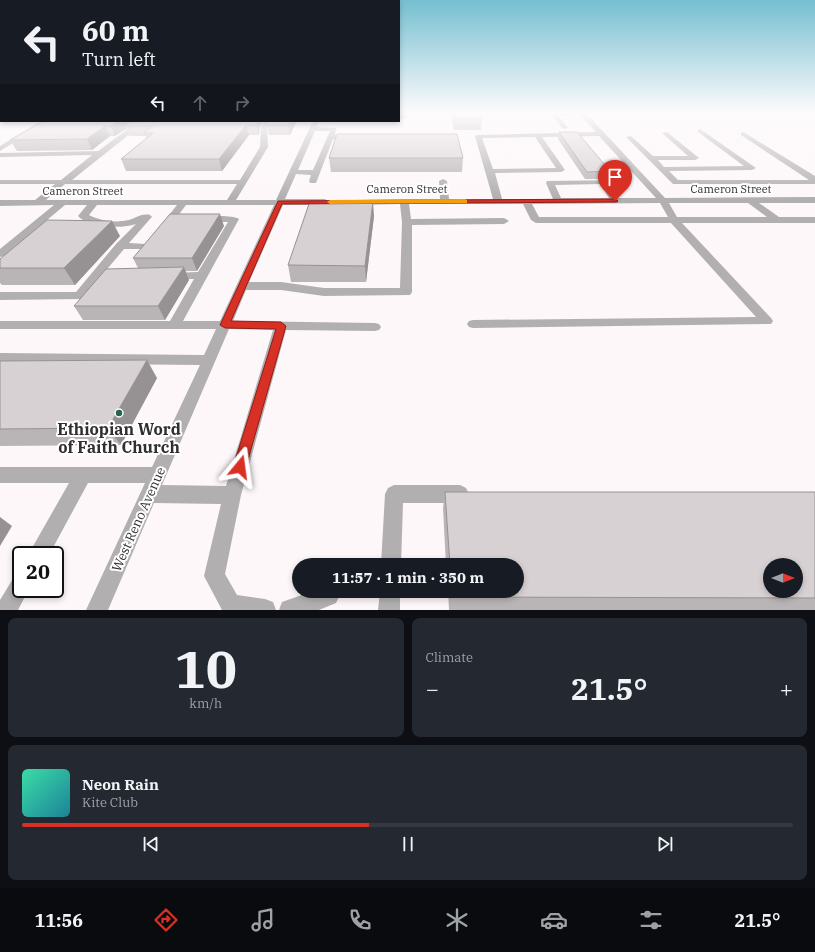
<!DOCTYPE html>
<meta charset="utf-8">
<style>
body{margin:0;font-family:"IBM Plex Serif",serif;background:#242831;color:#f1f3f6;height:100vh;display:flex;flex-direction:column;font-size:15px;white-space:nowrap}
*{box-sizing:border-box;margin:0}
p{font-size:13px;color:#9ea1a6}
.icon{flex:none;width:22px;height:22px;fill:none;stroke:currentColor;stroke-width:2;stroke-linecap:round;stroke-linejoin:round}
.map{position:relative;height:610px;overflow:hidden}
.side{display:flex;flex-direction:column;gap:8px;padding:8px;background:#0d0f14;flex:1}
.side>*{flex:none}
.banner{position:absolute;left:0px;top:0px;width:400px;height:122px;box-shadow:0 2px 6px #0003;background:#171b24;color:#f1f3f6;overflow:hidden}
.needle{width:26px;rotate:90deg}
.controls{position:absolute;left:763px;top:558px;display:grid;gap:8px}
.controls a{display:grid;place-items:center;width:40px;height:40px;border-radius:50%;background:#171b24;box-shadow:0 2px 6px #0003;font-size:20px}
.speed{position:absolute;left:12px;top:546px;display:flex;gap:8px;font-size:20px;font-weight:700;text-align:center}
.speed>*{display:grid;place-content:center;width:52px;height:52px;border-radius:50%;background:#171b24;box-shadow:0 2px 6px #0003;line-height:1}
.speed .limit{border:2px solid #111;border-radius:6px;background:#fff;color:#111}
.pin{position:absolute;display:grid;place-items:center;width:34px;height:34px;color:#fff;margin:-41px -17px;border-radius:50% 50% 50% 0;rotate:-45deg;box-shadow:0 0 4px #0007}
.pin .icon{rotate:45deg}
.me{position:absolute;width:44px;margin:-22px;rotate:16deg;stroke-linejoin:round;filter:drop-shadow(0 0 3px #0008)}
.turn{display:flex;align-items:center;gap:14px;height:84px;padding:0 16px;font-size:18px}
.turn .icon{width:52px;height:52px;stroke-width:2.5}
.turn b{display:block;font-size:28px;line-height:34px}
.lanes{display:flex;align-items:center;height:38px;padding:0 16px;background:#0003;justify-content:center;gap:20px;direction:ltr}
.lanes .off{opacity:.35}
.big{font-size:30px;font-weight:700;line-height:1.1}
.side .card{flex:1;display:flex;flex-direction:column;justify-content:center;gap:6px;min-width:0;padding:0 14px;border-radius:8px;background:#242831}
.side .dial{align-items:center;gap:0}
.dial b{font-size:52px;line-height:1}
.song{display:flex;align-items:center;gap:12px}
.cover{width:48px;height:48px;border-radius:6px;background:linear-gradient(135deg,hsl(160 70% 55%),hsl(190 70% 35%))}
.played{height:4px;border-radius:2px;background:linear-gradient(90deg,#d93025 45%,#363941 45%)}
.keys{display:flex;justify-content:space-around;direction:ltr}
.heat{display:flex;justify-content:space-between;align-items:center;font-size:22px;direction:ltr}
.side .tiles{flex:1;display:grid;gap:8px;grid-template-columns:1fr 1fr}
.card:last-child{grid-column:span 2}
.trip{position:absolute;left:292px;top:558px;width:232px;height:40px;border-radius:20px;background:#171b24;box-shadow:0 2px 6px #0003;font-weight:700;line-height:40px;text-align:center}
.tab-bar{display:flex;height:64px;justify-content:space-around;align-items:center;background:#090b0e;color:#9ea1a6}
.tab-bar .icon{width:28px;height:28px}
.tab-bar .current{color:#d93025}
.tab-bar b{font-size:18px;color:#f1f3f6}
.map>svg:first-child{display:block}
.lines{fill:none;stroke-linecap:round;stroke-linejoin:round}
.minor{fill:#b2afb0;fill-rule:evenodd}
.wall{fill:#b9b4b5}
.shaded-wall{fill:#969294}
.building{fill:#d7d1d3;stroke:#969294;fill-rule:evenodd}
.route{fill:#d93025;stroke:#8d1f18}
.slow{fill:#f59e0b}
.poi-dot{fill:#26644f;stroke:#fff;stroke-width:1.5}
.labels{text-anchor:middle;stroke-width:4;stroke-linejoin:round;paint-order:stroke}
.far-street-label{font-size:11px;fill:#302e2e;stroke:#fff}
.street-label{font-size:13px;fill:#302e2e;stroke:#fff}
.near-poi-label{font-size:16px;font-weight:bold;fill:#302e2e;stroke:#fff}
</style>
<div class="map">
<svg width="815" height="610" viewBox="0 0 815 610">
<rect width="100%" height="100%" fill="#fdf7f9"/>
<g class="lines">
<path class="minor" d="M404,112H410L409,117L399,119V115H404Z
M554,112H585L665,198L815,197V203H759L779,217H815V223H682L771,318L773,321L771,324L473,328L469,327L467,324L469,321L473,320L756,317L671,223H536L531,220L523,204H409L411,219L504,218L509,221L504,224L412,225V292L410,295L324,296L281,290H246L233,321L375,323L379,324L381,327L379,330L375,331L286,330L241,495L225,574L237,595L265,599L273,602L276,610H222L204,576L221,504L154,503L108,610H86L145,483H88L49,555H28L69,483H0V467H152L200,365L0,363V353L204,355L216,329H0V321H170L194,279H173L167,276L173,273L198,272L228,222H206L201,219C206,215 234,215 239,219L183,321H220L274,205H186L153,249H124L103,274L118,275L120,277L118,279L97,280L83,299L0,300V292H76L116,244L136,224C122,229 89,228 78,216L87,205H65L4,256L0,257V249L54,205L0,206V200H35L55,184H0V180H61L92,155L0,157V153L98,151L139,121H146L72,180H240L260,147L261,127L264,121H270L267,127L268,147L236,200H276L313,121H319L317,127L336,128L335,135H351L354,137L351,139H333L316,183H310L309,181L311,175L296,174L285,199H325L329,202L325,205H283L249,282H281L324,288H400L402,222L400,204L357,205L354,204L353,202L354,200L440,199L439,181L443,179L447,181L449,199H493L475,136L476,135L596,132L580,115L558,116L568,128L563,129L551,114ZM315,131H330L313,170H298ZM599,136L656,198H617L608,184H623L627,182L626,180L547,181L546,183L553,199H502L495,173L561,172L565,170L542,137ZM535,137L556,168L493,169L482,138ZM65,184H237L227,200H46ZM600,184L609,198H561L555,185ZM660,203L668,217H539L532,204ZM669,203H748L767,217H677ZM97,205H177L146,244L129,243L150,219L152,217L150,215C142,213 136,218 129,220C116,223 100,221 89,215ZM229,329L273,330L226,486L162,485Z
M41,121H48L0,151V146Z
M700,129L756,168L752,170L669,171L678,180H809L741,135V133L743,132L815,176V184H673L626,137L631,136L653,156H688L662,133L667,132L699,158L695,160H658L664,167L744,166L698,132L697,131Z
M394,485H460L466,488L469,494L466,500L460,503H403L401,565H381L385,494L388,488Z
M21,574V589H29L18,610H0V600L14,577Z
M313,591H342L336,603L319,610H279L282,602Z
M380,591H400V610H378Z"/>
</g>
<path class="wall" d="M450,112H480L482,118L481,130H454Z
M44,121H263L260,126L259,135H249L222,171H126L121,159L146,138V136H129L126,129L115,136H110L92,150L17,151L10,140Z
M297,121L290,135H269L267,125Z
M559,132L610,171L608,179H585L558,139Z
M329,158H463L462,172H331Z
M374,216L366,282H291L288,265Z
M224,226L197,271H186L189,280L165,320H83L74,306L138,268L133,258Z
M120,236L75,285H2L0,283V259Z
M0,361L157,378L121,445L0,446Z
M445,492H815V610H449L448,591H517V565H446L443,508Z"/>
<path class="shaded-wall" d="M118,121H137L125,126L126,129L115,136L111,126Z
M257,121H263L260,126L259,135L257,125Z
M290,121H297L290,135L288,125Z
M246,125L249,135L222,171L219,159Z
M105,126L110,136L92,150L87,139Z
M373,201L374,216L366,282L365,266Z
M220,214L224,226L197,271L192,258Z
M112,221L120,236L75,285L64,268Z
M184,267L189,280L165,320L158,306Z
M147,360L157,378L121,445L108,428Z
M0,517L12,526L0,546Z"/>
<path class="building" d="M454,112H480L482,118H455Z
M44,121H118L111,126H105L87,139L10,140Z
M131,121H257V125H246L219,159H121L153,133H144L153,126H125Z
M267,121H290L288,125H267Z
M559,132H577L610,171L587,172Z
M337,134H457L463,158H329Z
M310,201H373L365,266L288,265Z
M170,214H220L192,258H133Z
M47,220L112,221L64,268H0V259Z
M184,267L158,306H74L106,269Z
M147,360L108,428L0,429V361Z
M445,492H815V598L452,597L451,591H517V565H450ZM770,565H796V591H770Z"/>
<linearGradient id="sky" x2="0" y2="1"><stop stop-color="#75bfd0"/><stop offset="0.57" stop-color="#fefbfc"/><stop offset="1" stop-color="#fefbfc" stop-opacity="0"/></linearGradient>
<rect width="815" height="198" fill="url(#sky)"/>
<path class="route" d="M615,199L618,201L617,202L282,204L231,321L281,322L286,326L246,467L244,471L240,473L235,471L233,467L276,329L225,328L220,325L278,201Z"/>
<path class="slow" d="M465,199L467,200V203L330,204L327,202L330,200Z"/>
<circle class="poi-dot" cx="119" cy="413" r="4"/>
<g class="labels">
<g class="far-street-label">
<text x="407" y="193">Cameron Street</text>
<text x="731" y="193">Cameron Street</text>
<text x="83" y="195">Cameron Street</text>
</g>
<g class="street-label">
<text transform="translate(138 519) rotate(-66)" y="5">West Reno Avenue</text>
</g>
<g class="near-poi-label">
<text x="119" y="435">Ethiopian Word<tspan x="119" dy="18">of Faith Church</tspan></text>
</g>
</g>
</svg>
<div class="controls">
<a><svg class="needle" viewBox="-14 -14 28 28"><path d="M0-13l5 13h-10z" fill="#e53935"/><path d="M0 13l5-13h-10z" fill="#9ea1a6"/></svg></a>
</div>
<div class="speed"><div class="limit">20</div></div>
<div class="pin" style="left:615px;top:201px;background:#d93025"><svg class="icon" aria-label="arrive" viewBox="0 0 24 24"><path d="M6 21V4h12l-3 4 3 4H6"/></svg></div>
<svg class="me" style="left:240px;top:467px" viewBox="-20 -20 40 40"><path d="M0-17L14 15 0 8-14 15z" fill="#d93025" stroke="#fff" stroke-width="4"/></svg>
<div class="trip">11:57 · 1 min · 350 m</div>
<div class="banner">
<div class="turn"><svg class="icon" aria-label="left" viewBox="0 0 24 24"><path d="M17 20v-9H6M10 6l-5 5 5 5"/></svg><div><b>60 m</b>Turn left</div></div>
<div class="lanes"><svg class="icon" aria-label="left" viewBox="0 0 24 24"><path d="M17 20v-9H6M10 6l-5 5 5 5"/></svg><svg class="icon off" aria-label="ahead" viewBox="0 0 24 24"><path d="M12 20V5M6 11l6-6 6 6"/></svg><svg class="icon off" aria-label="right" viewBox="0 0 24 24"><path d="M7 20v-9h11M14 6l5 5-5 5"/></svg></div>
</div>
</div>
<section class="side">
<div class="tiles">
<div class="card dial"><b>10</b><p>km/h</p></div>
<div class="card"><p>Climate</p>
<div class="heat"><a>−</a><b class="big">21.5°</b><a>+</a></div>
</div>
<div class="card">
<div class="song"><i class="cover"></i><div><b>Neon Rain</b><p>Kite Club</p></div></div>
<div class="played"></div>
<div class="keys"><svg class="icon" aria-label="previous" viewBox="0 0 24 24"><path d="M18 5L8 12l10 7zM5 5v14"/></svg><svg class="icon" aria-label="pause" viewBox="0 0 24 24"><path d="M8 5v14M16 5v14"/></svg><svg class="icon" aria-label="next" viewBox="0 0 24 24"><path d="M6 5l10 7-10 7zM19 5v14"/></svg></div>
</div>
</div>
</section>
<nav class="tab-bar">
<b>11:56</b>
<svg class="icon current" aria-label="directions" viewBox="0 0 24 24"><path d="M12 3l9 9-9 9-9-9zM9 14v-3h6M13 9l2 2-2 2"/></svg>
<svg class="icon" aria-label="music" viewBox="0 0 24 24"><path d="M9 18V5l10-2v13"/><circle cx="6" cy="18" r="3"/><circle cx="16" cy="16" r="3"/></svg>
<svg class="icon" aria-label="phone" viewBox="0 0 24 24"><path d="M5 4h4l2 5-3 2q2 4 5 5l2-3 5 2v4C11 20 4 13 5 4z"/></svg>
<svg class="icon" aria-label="climate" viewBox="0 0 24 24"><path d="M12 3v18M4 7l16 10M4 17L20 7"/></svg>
<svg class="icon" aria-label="car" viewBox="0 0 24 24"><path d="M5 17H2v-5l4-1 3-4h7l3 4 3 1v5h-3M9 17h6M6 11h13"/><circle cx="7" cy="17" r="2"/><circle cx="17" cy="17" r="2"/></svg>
<svg class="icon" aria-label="filters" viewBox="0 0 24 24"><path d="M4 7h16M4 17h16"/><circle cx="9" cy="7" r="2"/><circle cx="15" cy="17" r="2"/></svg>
<b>21.5°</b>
</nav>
